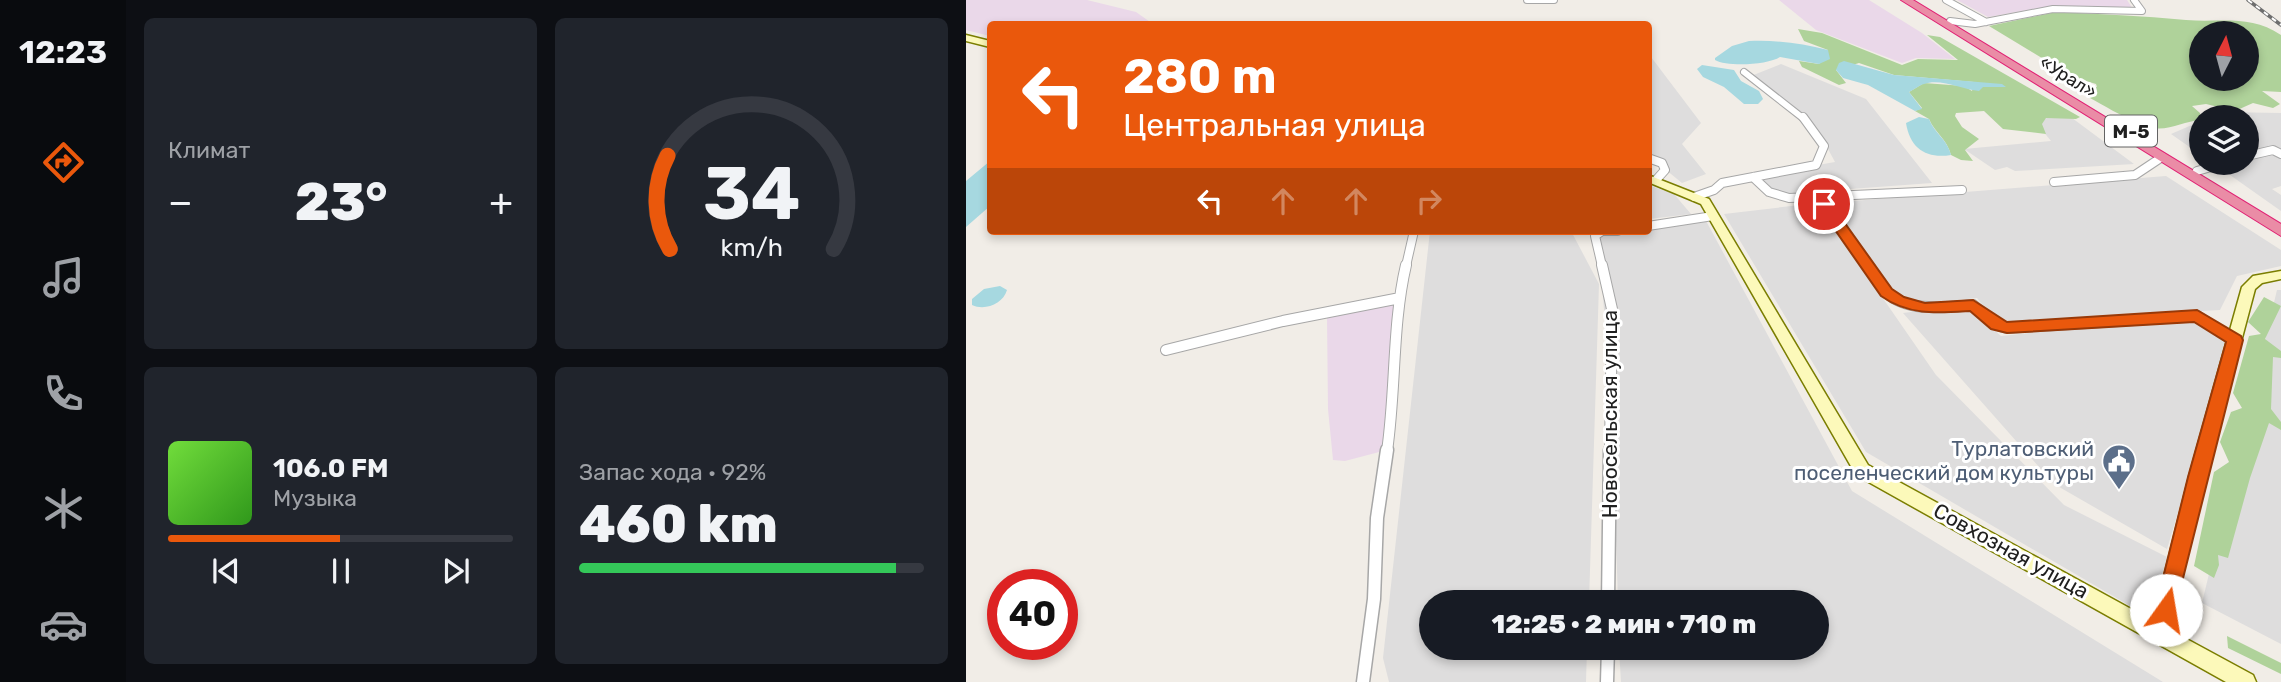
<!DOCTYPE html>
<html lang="ru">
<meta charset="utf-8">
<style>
body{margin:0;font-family:Rubik,sans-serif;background:#20242c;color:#f1f3f6;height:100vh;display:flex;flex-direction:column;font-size:26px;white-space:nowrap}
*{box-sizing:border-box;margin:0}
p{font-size:23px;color:#9ea1a6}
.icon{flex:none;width:38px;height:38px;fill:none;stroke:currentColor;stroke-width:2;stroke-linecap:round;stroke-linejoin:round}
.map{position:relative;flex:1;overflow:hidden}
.drawer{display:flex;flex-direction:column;gap:18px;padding:18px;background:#0d0f14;width:840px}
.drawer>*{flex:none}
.guide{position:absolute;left:21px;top:21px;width:665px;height:214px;border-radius:7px;box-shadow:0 4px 10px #0003;background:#ea580c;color:#fff;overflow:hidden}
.needle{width:46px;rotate:6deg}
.buttons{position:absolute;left:1223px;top:21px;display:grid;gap:14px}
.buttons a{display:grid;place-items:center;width:70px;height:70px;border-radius:50%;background:#171b24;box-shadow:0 4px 10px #0003;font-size:35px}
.speed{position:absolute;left:21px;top:569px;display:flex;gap:14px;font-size:35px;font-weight:700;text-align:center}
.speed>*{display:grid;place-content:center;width:91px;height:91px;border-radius:50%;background:#171b24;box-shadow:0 4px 10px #0003;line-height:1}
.speed .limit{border:10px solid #d22;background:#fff;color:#111}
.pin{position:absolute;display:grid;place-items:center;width:60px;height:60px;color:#fff;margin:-30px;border:4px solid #fff;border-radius:50%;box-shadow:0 2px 7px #0007}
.me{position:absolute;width:77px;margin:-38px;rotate:13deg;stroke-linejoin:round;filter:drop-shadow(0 0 5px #0008)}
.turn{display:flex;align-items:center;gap:24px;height:147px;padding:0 21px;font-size:32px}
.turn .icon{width:91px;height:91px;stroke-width:2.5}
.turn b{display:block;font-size:49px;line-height:60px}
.lanes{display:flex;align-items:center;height:66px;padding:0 21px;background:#0003;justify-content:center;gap:35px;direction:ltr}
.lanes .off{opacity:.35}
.big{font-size:52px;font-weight:800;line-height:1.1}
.drawer .card{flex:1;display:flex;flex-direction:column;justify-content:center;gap:10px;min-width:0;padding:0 24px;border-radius:10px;background:#20242c}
.drawer .dial{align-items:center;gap:0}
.dial svg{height:182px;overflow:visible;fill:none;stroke:#363941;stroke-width:7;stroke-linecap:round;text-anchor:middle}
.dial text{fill:#f1f3f6;stroke:none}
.song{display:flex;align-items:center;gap:21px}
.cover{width:84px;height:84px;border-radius:10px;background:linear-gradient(135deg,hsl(100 70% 55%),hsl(110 70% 35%))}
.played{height:7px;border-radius:4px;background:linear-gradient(90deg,#ea580c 50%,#363941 50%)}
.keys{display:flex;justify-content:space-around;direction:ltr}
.heat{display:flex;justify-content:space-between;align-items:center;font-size:38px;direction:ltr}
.charge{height:10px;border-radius:5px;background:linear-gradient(90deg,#34c759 92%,#363941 0)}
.drawer .tiles{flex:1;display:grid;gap:18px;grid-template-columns:repeat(2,1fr)}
.trip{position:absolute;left:453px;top:590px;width:410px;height:70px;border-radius:35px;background:#171b24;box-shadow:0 4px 10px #0003;font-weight:800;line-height:70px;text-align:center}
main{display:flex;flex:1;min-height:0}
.tab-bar{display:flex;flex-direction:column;width:126px;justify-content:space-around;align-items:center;background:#090b0e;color:#9ea1a6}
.tab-bar .icon{width:49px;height:49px}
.tab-bar .current{color:#ea580c}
.tab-bar b{font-size:32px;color:#f1f3f6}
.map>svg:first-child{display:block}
.residential{fill:#dedddd}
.industrial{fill:#ead8e9}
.forest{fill:#afd29a;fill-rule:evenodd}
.water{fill:#a6d8e0}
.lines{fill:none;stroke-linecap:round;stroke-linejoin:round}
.street-far3-casing{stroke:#a7a7a7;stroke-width:8}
.street-far2-casing{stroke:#a7a7a7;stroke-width:10}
.street-far1-casing{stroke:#a7a7a7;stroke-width:12}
.street-casing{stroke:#a7a7a7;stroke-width:15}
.secondary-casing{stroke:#7b7e01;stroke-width:3}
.highway-casing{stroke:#e12174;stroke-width:2}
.street-far3{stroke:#fff;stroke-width:6}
.street-far2{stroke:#fff;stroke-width:8}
.street-far1{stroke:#fff;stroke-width:10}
.street{stroke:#fff;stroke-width:12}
.secondary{fill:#fcf9ba;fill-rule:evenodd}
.highway{fill:#ea8ca6;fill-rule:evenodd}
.rail-casing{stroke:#6e6e6e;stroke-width:3.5}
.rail{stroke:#fff;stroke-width:2;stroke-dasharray:5;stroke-linecap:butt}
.route{fill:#ea580c;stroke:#983908;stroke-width:2}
.labels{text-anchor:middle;stroke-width:6;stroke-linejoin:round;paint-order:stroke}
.far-street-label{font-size:18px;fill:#202020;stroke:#fff}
.shield{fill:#fff;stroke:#636363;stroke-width:2}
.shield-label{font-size:19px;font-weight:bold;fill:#202020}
.street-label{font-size:21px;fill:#202020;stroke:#fff}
.service-label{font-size:21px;fill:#4e5e75;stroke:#fff;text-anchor:end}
</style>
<main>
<nav class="tab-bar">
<b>12:23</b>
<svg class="icon current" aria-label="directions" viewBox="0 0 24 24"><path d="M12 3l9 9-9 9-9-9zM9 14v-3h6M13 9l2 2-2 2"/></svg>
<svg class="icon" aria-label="music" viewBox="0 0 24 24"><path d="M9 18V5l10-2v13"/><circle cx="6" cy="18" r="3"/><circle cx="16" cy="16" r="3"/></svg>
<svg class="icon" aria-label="phone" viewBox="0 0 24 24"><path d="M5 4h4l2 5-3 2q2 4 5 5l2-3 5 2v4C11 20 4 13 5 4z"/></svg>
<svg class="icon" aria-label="climate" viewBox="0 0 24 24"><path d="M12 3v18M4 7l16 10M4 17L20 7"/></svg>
<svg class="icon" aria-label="car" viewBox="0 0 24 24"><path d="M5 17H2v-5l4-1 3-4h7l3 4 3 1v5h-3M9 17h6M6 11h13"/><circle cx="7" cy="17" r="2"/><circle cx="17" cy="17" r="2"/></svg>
</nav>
<section class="drawer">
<div class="tiles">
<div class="card"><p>Климат</p>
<div class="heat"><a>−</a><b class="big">23°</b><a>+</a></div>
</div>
<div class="card dial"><svg viewBox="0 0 100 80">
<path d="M14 69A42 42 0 1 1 86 69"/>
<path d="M14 69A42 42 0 0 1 13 28" stroke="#ea580c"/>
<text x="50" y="56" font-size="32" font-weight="700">34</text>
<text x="50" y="72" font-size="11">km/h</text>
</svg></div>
<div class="card">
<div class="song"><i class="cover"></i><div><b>106.0 FM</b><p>Музыка</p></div></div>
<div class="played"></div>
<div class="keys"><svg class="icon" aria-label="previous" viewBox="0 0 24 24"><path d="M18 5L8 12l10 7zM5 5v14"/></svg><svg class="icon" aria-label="pause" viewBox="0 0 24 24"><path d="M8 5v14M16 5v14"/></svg><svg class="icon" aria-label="next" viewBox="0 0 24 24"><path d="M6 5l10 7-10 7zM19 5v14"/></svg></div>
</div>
<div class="card"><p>Запас хода · 92%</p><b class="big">460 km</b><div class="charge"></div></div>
</div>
</section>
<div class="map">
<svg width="1315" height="682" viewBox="0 0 1315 682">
<rect width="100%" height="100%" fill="#f1ede7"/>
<path class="residential" d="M682,53L735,123L716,144L740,174L716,183L683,156Z
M815,64L900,99L966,183L816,194L802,188L794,175L869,162L855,136L837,113L785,76Z
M1257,112L1315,113V186L1306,189L1315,195V211L1247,163H1281V117H1245Z
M1102,115L1168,164L1049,171L1041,167L1029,170L998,149L1085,141L1068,120Z
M1235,121V155L1205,134Z
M1200,176L1315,250V266L1271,276L1254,310L1030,322L1011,298L952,304L930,302L862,203Z
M682,185L708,194L725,214L683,219Z
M851,203L970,375L1098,505L1203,558L1178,614L900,452L758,214Z
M739,219L886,491L1197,682H655L653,648H850V602H652L646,414L632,231H682L683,225Z
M464,231H605L633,284L623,602H466V648H621L620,682H423L417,658Z
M1311,290H1315V644L1236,603Z
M1000,305L1035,336L1227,316L1265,338L1201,549L1088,484L937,313Z"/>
<path class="industrial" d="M0,0H121L170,12L187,24H24V36L0,30Z
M813,0H903L956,33L989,59L950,58L936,63L850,30Z
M991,0H1161L1167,9L1086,6L1022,17Z
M431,303L417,451L379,461L367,460L362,409L361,317Z"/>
<path class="forest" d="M1090,12C1133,14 1177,16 1220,20C1255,23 1284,14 1315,35V92L1296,91L1314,104L1307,108L1287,103L1269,111L1240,104L1226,106L1234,113L1235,120C1218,121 1204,131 1186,128C1171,126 1123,97 1106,88L1098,83V80L1131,87L1130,84L1107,77L1023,26ZM1236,33H1281V79H1236Z
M832,29L856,33L936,65L952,59L992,60L961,35L974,37L1114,117L1110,119L1080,118L1076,124L1080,134L1037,129L1018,111L990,113L989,116L996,127L1013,139L999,150L1007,161L995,160L985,155C981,139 969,133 963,119L949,111L956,108L943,92L958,83L998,86L1006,91L1008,82L928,75L893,63L870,70L880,83L873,85L836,67L833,61L853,64L862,50L838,41Z
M1298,297L1315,306L1299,339L1315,351V358L1307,357L1305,409L1315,422V430L1303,423L1284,478L1262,558L1252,555L1253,565L1248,578L1228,566L1248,472L1263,462L1254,442L1265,412L1276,408L1267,393L1283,336L1295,334L1282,322Z
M1261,636L1315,663V674L1262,648Z"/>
<path class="water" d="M783,41C811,40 835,43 862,50L864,59L853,64L814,57C802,65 761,67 749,60V58L766,46Z
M878,61L928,75L1036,84L1040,87H1017L1013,91C997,90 975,78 958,84C953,85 948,90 943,92L956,109L949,111L902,85L877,78L870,70L873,63Z
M736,65L768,70L775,81L793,91L797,99L792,104H778L758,87L737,77L731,69Z
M953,117L963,119C969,134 981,139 985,155C961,159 944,149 940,123Z
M24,161V206L0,227V181Z
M34,286L41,290C37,304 19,311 6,305V299L18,289Z"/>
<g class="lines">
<g class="street-far3-casing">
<path id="street-far3" d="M561,0H588
M980,0L1020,22
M984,21L1009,24L1087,9L1176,11L1168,0
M778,72L838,119"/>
</g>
<g class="street-far2-casing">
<path id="street-far2" d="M1281,156L1307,150L1315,154
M682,158L696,163L699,170L690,180
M1231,171L1259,163
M787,177L803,192L823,198L996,190
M1088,182L1169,175L1196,157
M728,197L748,190L756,183L850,165L858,146L837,117
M858,204L902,266
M682,226L747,216
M636,231L629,236L636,266
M636,231H652
M440,266L448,231"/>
</g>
<g class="street-far1-casing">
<path id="street-far1" d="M636,265L646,309L644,451
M901,265C907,273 913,285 920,292C941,313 981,307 1007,305L1031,325L1041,328L1231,316L1269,340
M200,350L317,321L434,298
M421,451C430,390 426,325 440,265"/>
</g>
<g class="street-casing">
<path id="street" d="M642,602L644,450
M397,682L408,599L411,518L421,450
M641,682L642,648"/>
</g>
<g class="secondary-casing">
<path id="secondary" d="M0,35L24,41V47L0,41Z
M682,175L743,199L902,465L1187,621L1223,477L1276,287L1287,276L1315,271V279L1296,283L1289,289L1239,477L1204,630L1287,675L1290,682H1260L890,475L735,204L682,182Z"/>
</g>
<g class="highway-casing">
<path id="highway" d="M935,0H947L1315,224V236Z"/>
</g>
<use href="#street-far3" class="street-far3"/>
<use href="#street-far2" class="street-far2"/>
<use href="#street-far1" class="street-far1"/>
<use href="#street" class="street"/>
<use href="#secondary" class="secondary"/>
<use href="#highway" class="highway"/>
<g class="rail-casing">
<path id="rail" d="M1282,0L1315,25"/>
</g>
<use href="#rail" class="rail"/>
</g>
<path class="route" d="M858,200L863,201L926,289L938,297L959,303L1007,300L1041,322L1231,310L1275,336L1277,340L1207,618L1200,621L1192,618L1189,610L1222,477L1260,342L1228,322L1041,333L1025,329L1004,311C972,313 943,316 915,296L851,204Z"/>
<defs>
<g id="civic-pin" transform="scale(1.75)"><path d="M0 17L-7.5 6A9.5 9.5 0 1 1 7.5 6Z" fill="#5c6f8a" stroke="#fff"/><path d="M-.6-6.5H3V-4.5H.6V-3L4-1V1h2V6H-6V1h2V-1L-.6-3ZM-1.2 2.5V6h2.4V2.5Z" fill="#fff"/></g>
</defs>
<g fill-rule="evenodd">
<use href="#civic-pin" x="1153" y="461"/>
</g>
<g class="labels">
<g class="far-street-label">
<text transform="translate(1102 77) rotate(32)" y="6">«Урал»</text>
</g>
<rect class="shield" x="1139" y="115.5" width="52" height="31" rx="5"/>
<g class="shield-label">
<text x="1165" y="138">М-5</text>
</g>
<g class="street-label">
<text transform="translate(644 414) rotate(-90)" y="7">Новосельская улица</text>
<text transform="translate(1045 551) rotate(29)" y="7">Совхозная улица</text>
</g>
<g class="service-label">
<text x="1128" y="456">Турлатовский<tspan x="1128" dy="24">поселенческий дом культуры</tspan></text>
</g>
</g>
</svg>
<div class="buttons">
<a><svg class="needle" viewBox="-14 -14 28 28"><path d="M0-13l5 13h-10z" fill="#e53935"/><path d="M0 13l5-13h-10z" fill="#9ea1a6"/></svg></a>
<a><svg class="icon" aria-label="layers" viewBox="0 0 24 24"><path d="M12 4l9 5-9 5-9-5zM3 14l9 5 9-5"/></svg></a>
</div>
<div class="speed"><div class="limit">40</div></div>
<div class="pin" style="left:858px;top:204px;background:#d93025"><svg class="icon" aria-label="arrive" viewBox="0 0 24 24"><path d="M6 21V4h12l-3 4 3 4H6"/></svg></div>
<svg class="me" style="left:1200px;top:610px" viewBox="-20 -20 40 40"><circle r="19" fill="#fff"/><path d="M0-13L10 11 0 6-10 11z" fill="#ea580c"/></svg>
<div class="trip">12:25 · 2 мин · 710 m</div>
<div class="guide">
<div class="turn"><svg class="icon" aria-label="left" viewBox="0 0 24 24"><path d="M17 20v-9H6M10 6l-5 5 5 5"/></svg><div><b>280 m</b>Центральная улица</div></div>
<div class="lanes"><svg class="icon" aria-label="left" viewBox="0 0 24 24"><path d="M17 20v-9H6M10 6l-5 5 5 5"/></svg><svg class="icon off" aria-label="ahead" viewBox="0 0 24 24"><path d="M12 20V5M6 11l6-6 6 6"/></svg><svg class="icon off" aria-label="ahead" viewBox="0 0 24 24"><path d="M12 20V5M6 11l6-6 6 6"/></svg><svg class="icon off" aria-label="right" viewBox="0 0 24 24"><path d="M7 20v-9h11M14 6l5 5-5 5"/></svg></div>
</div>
</div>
</main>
